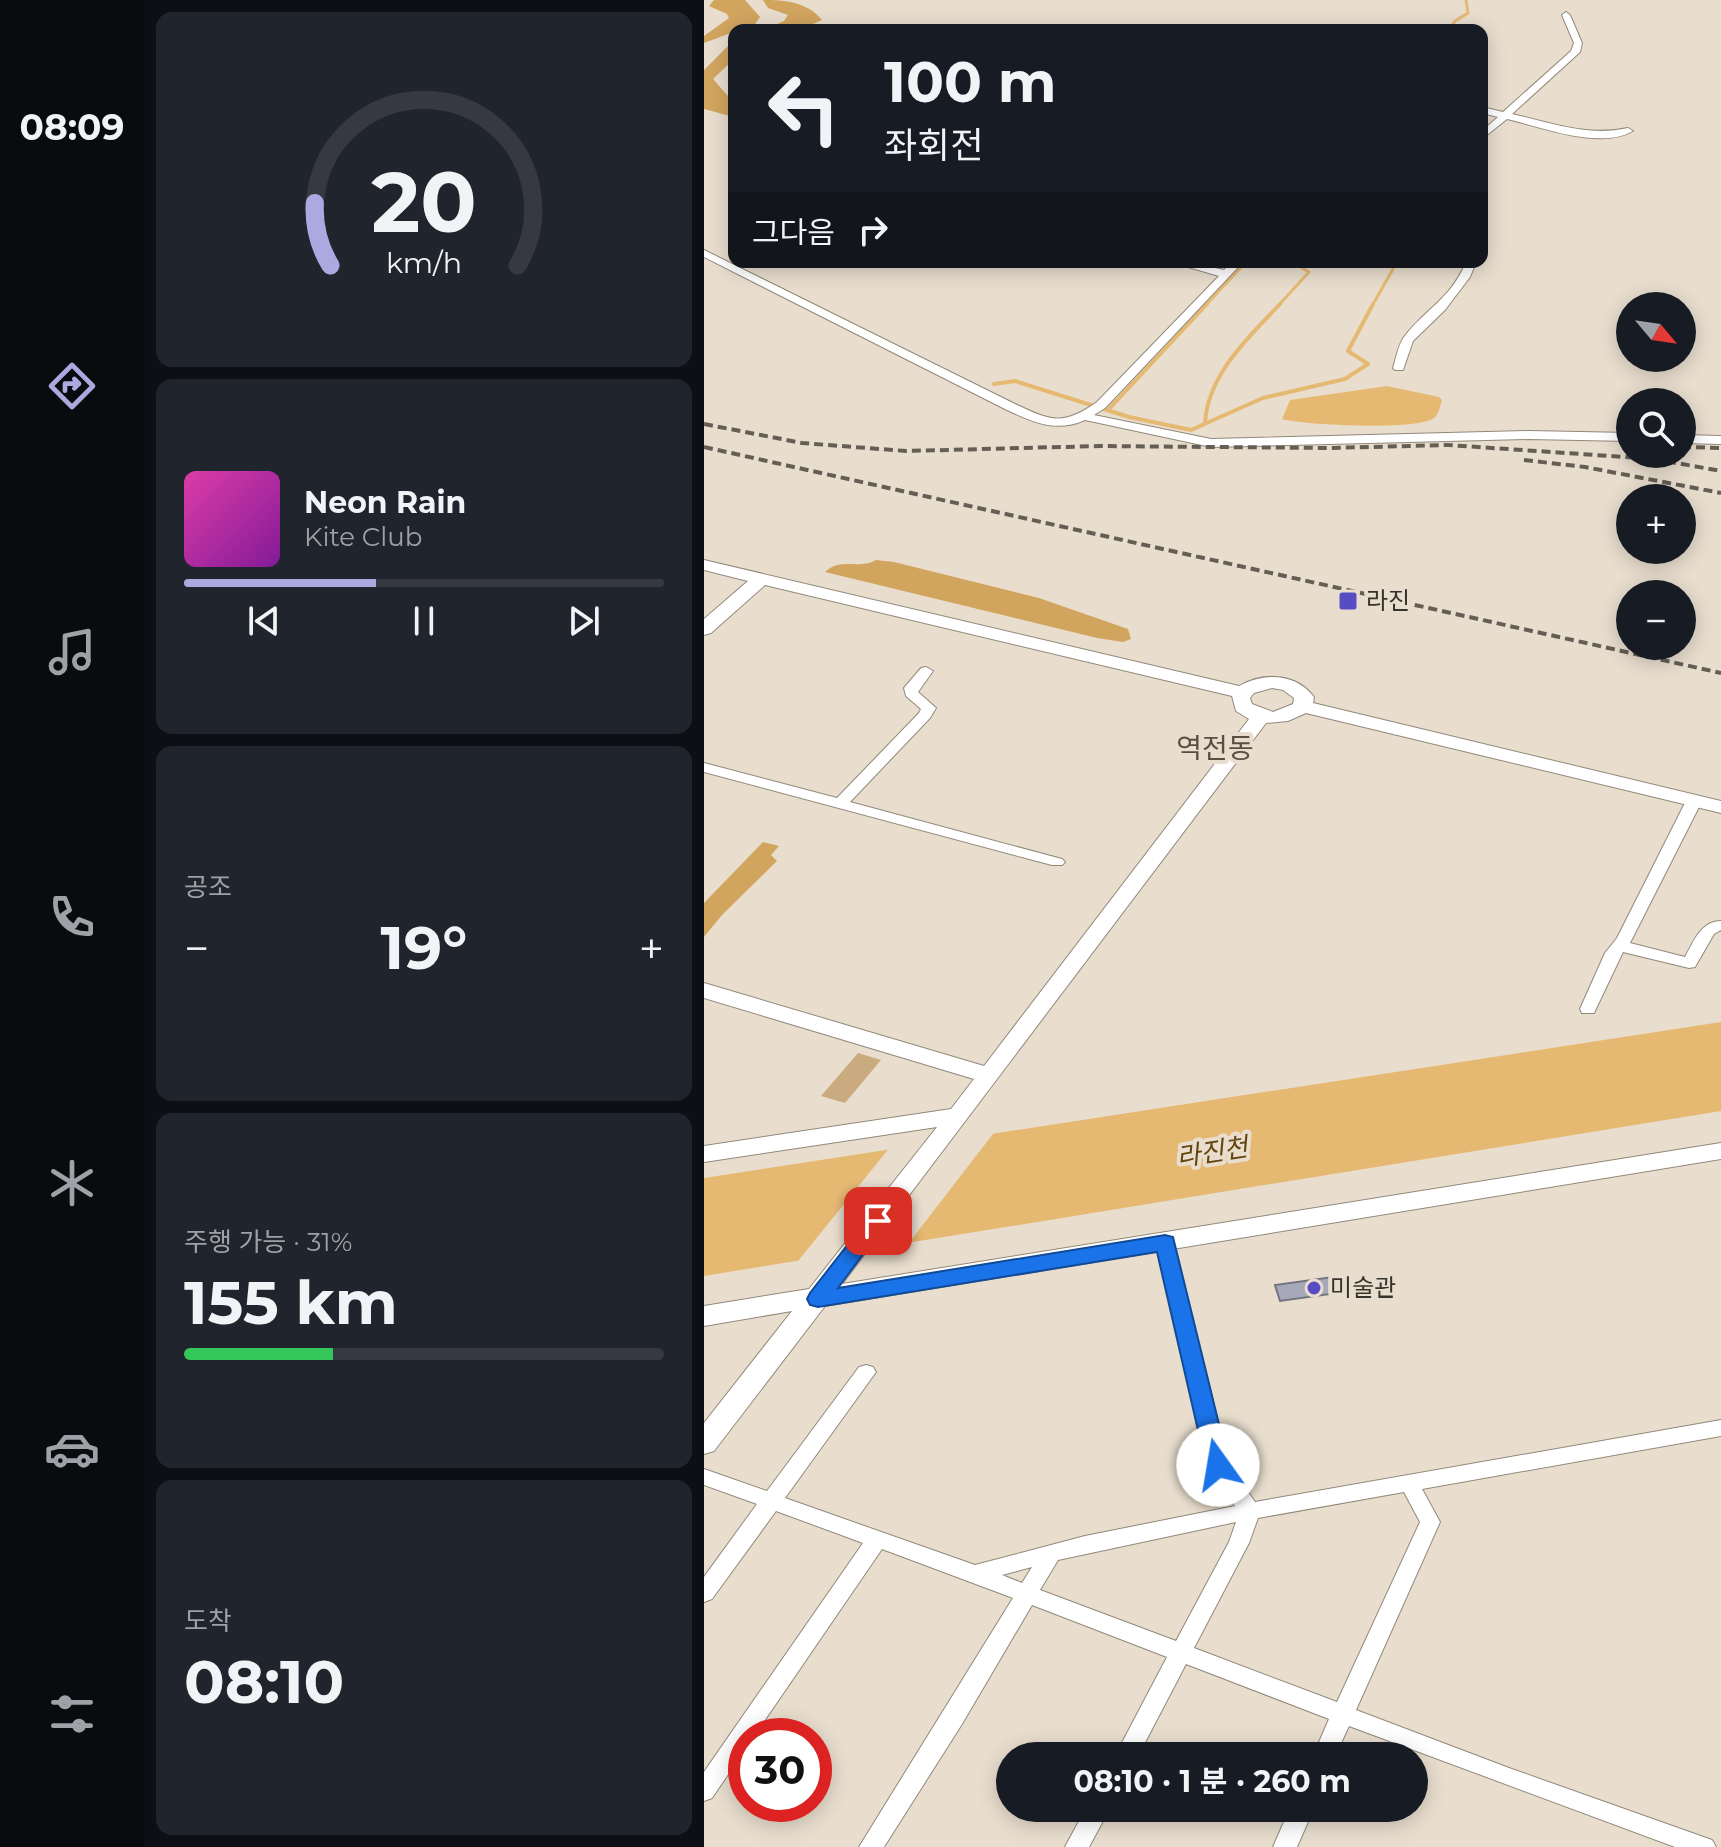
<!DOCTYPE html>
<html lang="ko">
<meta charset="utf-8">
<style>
body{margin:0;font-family:Montserrat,"Noto Sans KR",sans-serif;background:#20242c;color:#f1f3f6;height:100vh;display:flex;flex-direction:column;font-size:30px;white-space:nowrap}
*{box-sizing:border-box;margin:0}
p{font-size:26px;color:#9ea1a6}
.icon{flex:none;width:44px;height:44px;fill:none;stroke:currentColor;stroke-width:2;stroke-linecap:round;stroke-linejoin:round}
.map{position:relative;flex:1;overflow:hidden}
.details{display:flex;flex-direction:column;gap:12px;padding:12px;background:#0d0f14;width:560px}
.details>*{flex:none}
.top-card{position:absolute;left:24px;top:24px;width:760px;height:244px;border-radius:16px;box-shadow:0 4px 20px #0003;background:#171b24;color:#f1f3f6;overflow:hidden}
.needle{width:52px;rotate:119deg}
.tools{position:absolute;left:912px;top:292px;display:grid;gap:16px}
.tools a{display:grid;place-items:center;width:80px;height:80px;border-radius:50%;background:#171b24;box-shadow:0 4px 20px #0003;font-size:40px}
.speed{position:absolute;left:24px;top:1718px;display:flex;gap:16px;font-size:40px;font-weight:700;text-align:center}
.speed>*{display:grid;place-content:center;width:104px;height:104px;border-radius:50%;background:#171b24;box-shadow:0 4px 20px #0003;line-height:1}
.speed .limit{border:12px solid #d22;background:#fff;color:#111}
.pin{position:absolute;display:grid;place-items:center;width:68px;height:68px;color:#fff;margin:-34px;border-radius:16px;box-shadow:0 4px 12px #0006}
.me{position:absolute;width:88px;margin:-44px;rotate:347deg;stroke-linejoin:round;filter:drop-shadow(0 0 6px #0008)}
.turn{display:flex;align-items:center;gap:28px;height:168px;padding:0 24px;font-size:36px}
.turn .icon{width:104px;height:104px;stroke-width:2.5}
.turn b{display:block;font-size:56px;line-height:68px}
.then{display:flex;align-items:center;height:76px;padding:0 24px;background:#0003;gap:16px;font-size:30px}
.big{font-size:60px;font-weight:700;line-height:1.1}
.details .widget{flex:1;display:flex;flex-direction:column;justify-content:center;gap:12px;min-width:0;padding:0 28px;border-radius:16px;background:#20242c}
.details .dial{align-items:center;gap:0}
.dial svg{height:208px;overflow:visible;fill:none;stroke:#363941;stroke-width:7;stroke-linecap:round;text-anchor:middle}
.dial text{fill:#f1f3f6;stroke:none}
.song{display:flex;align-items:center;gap:24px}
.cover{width:96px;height:96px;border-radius:12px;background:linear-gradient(135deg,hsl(320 70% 55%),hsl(290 70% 35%))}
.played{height:8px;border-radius:4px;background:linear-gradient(90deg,#aca8e0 40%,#363941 40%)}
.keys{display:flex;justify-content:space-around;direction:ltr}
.heat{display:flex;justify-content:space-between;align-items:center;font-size:44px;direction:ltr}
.charge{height:12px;border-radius:6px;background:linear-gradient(90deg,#34c759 31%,#363941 0)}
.trip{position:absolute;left:292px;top:1742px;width:432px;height:80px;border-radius:40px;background:#171b24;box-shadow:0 4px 20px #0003;font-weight:700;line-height:80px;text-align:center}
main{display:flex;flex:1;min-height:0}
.dock{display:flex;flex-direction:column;width:144px;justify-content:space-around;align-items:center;background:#090b0e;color:#9ea1a6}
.dock .icon{width:56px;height:56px}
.dock .current{color:#aca8e0}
.dock b{font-size:36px;color:#f1f3f6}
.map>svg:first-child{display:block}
.green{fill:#c9ab7f}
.forest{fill:#d2a55f}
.water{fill:#e6b973}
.pier{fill:#e9dece}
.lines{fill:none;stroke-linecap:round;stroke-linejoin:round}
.stream-far1{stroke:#e6b973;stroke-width:3}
.stream{stroke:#e6b973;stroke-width:4}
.building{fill:#a7a9b9;stroke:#727483;stroke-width:2}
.street-casing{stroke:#92887a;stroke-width:2}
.secondary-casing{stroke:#92887a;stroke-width:2}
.street{fill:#fff;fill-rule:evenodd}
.secondary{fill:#fff;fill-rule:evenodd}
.rail{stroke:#645e55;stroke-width:4;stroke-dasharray:9 5;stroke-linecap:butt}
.route{fill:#1a73e8;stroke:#114b97;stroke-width:2}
.poi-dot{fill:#574cc4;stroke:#e9dece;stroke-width:3}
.labels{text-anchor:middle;stroke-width:8;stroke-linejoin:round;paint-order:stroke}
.poi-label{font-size:24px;fill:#37332d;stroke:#e9dece;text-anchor:start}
.water-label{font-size:26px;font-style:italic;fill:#64450e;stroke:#e9dece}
.quarter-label{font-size:28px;fill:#584e41;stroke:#e9dece}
</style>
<main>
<nav class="dock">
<b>08:09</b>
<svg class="icon current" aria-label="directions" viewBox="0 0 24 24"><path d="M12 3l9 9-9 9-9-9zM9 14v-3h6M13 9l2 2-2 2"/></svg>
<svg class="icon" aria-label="music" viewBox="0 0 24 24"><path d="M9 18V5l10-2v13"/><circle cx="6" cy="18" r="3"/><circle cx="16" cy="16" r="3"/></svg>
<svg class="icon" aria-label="phone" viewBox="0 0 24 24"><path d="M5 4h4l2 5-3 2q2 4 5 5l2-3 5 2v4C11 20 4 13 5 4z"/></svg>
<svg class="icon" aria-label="climate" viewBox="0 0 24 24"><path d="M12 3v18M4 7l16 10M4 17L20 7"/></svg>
<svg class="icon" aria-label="car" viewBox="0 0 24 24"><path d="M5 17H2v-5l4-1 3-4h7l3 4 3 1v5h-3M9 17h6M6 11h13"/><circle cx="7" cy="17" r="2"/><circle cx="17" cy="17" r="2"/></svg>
<svg class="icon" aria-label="filters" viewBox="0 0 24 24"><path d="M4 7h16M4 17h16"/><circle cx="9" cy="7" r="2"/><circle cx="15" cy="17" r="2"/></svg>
</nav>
<section class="details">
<div class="widget dial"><svg viewBox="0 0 100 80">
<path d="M14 69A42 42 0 1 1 86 69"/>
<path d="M14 69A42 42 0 0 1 8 45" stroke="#aca8e0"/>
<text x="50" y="56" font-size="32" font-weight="700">20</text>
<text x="50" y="72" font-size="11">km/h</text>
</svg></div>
<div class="widget">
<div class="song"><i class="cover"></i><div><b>Neon Rain</b><p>Kite Club</p></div></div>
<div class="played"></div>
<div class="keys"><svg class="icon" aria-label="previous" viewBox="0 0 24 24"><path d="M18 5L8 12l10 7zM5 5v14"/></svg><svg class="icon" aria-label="pause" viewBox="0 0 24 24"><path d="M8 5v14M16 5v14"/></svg><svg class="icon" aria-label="next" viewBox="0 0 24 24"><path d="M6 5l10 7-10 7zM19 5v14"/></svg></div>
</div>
<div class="widget"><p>공조</p>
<div class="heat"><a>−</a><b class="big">19°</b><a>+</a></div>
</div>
<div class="widget"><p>주행 가능 · 31%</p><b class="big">155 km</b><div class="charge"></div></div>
<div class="widget"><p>도착</p><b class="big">08:10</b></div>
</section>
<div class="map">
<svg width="1017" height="1847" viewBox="0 0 1017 1847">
<rect width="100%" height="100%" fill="#e9dece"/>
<path class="green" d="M154,1053L177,1060L141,1103L117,1096Z"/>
<path class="forest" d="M10,0H41L56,17L51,24L0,43V36L25,18L23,14L5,6Z
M59,0C81,0 104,2 118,20L95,30H60L80,21L84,15L64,8Z
M30,40V59L9,79L30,103V117L0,109V70Z
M172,560L190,562L335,598L424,629L427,639L419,642L393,638L121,572C137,557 154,570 172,560Z
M59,842L75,846L67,855L73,861L18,915L0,937V903Z"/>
<path class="water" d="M683,386L735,397L738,400C736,406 735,414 730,418C714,431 599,425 578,419L586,400Z
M1017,1022V1111L0,1276V1178Z"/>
<path class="pier" d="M292,1130L201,1248L90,1266L187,1146Z"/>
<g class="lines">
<path class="stream-far1" d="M745,30L751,21L764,13L762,0
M501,306L542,262
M574,306L605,272L588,262
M668,306L693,262"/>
<path class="stream" d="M290,384L311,381L425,417L487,430L559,398L641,379L664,364L644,351L669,304
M404,410L503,304
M501,423C504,374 544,338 576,304"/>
</g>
<path class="building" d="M643,1275L648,1291L576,1301L571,1285Z"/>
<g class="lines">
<g class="street-casing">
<path id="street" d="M862,12L866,15L878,43L876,52L808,114C848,123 883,137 924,128L929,131C896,150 838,127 803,119L778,139V131L794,117L778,113V107L799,112L867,51L870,43L858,15Z
M0,250L311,404C347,421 359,426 393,402L515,276L467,262H485L520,270L528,262H539L401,408L390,415L507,439L825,431L926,433V441L825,439L507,447L381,420C352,433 329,422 303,410L0,257Z
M762,262H772L766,277L741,310L709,341L699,370H691L689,368C692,359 694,345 700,337C721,309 747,299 762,262Z
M978,435L1017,436V444L978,443Z
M222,667L229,671L214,692L232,708L226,718L146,802L358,859L361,862L358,865H348L0,772V763L133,798L215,713L217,709L202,696L200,688L217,668Z
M990,796L998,801L926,943L981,957C990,941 997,921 1017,921V930L1010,934L991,967L985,968L919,952L890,1013H878L876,1009L901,953L913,938L982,801Z
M461,1236L468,1238L470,1243L524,1463L551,1502L1017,1420V1436L718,1489L736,1522L652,1710L805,1768L1008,1840L1012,1847H971L645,1726L631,1756H609L625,1719L482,1664L434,1756H411L463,1657L328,1605L258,1724L180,1847H155L309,1598L178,1549L50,1736H42V1748L8,1798L0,1801V1772L159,1543L72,1511L8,1599L0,1602V1577L53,1504L0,1485V1469L63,1491L155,1367L162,1365L169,1367L172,1372L81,1498L271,1565L381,1536L531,1506L504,1465L452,1243L454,1238ZM700,1492L716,1522L633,1702L490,1648L545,1543L554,1518ZM532,1522L525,1542L472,1641L336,1590L354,1560ZM328,1567L318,1583L298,1575Z
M382,1808H406L385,1847H361Z
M586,1808H610L593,1847H569Z"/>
</g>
<g class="secondary-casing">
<path id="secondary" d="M0,560L535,686C560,672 592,673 610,697L609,703L1017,801V813L602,713L584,721L562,723L138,1284L1017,1143V1159L121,1306L10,1451L0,1454V1423L88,1311L0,1326V1306L105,1289L233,1127L0,1162V1146L247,1109L270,1079L0,998V983L280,1066L545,719L532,711L528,696L61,585L7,633L0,635V619L44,581L0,570ZM568,688L579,690L590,698L589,704L569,712L548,704L546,698L550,693Z"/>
</g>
<use href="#street" class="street"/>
<use href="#secondary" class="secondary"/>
<path class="rail" d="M0,424L98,443L202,451L396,446L626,448L744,445L950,459L1017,471
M0,447L1017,673
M978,447L1017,448
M820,460L881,467L1017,493"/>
</g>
<path class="route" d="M174,1213L181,1216L184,1221L134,1288L461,1235L469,1237L525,1465L522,1472L514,1474L506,1472L502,1465L453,1252L114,1307L106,1305L103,1299L106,1293L166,1216Z"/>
<g class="poi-dot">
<rect x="634" y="591" width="20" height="20" rx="4"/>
<circle cx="610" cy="1288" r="8"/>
</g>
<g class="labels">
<g class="poi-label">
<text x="662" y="609">라진</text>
<text x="626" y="1296">미술관</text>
</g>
<g class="water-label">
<text transform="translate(508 1152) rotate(-9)" y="9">라진천</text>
</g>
<g class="quarter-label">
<text x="511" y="758">역전동</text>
</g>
</g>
</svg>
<div class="tools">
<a><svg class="needle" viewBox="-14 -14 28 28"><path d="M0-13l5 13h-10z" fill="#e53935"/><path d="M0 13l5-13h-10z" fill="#9ea1a6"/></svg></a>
<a><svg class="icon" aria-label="search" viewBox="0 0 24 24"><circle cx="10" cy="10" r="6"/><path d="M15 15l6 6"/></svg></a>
<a>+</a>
<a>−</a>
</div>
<div class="speed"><div class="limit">30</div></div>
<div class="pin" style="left:174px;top:1221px;background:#d93025"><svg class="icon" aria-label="arrive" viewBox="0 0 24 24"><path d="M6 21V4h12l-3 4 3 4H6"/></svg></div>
<svg class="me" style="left:514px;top:1465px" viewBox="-20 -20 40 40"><circle r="19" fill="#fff"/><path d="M0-13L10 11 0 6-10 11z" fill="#1a73e8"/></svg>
<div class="trip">08:10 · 1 분 · 260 m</div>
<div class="top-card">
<div class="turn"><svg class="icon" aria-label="left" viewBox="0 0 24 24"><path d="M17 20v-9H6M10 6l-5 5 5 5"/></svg><div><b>100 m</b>좌회전</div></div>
<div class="then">그다음<svg class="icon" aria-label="right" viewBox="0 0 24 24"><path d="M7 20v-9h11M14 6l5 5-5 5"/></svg></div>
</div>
</div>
</main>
